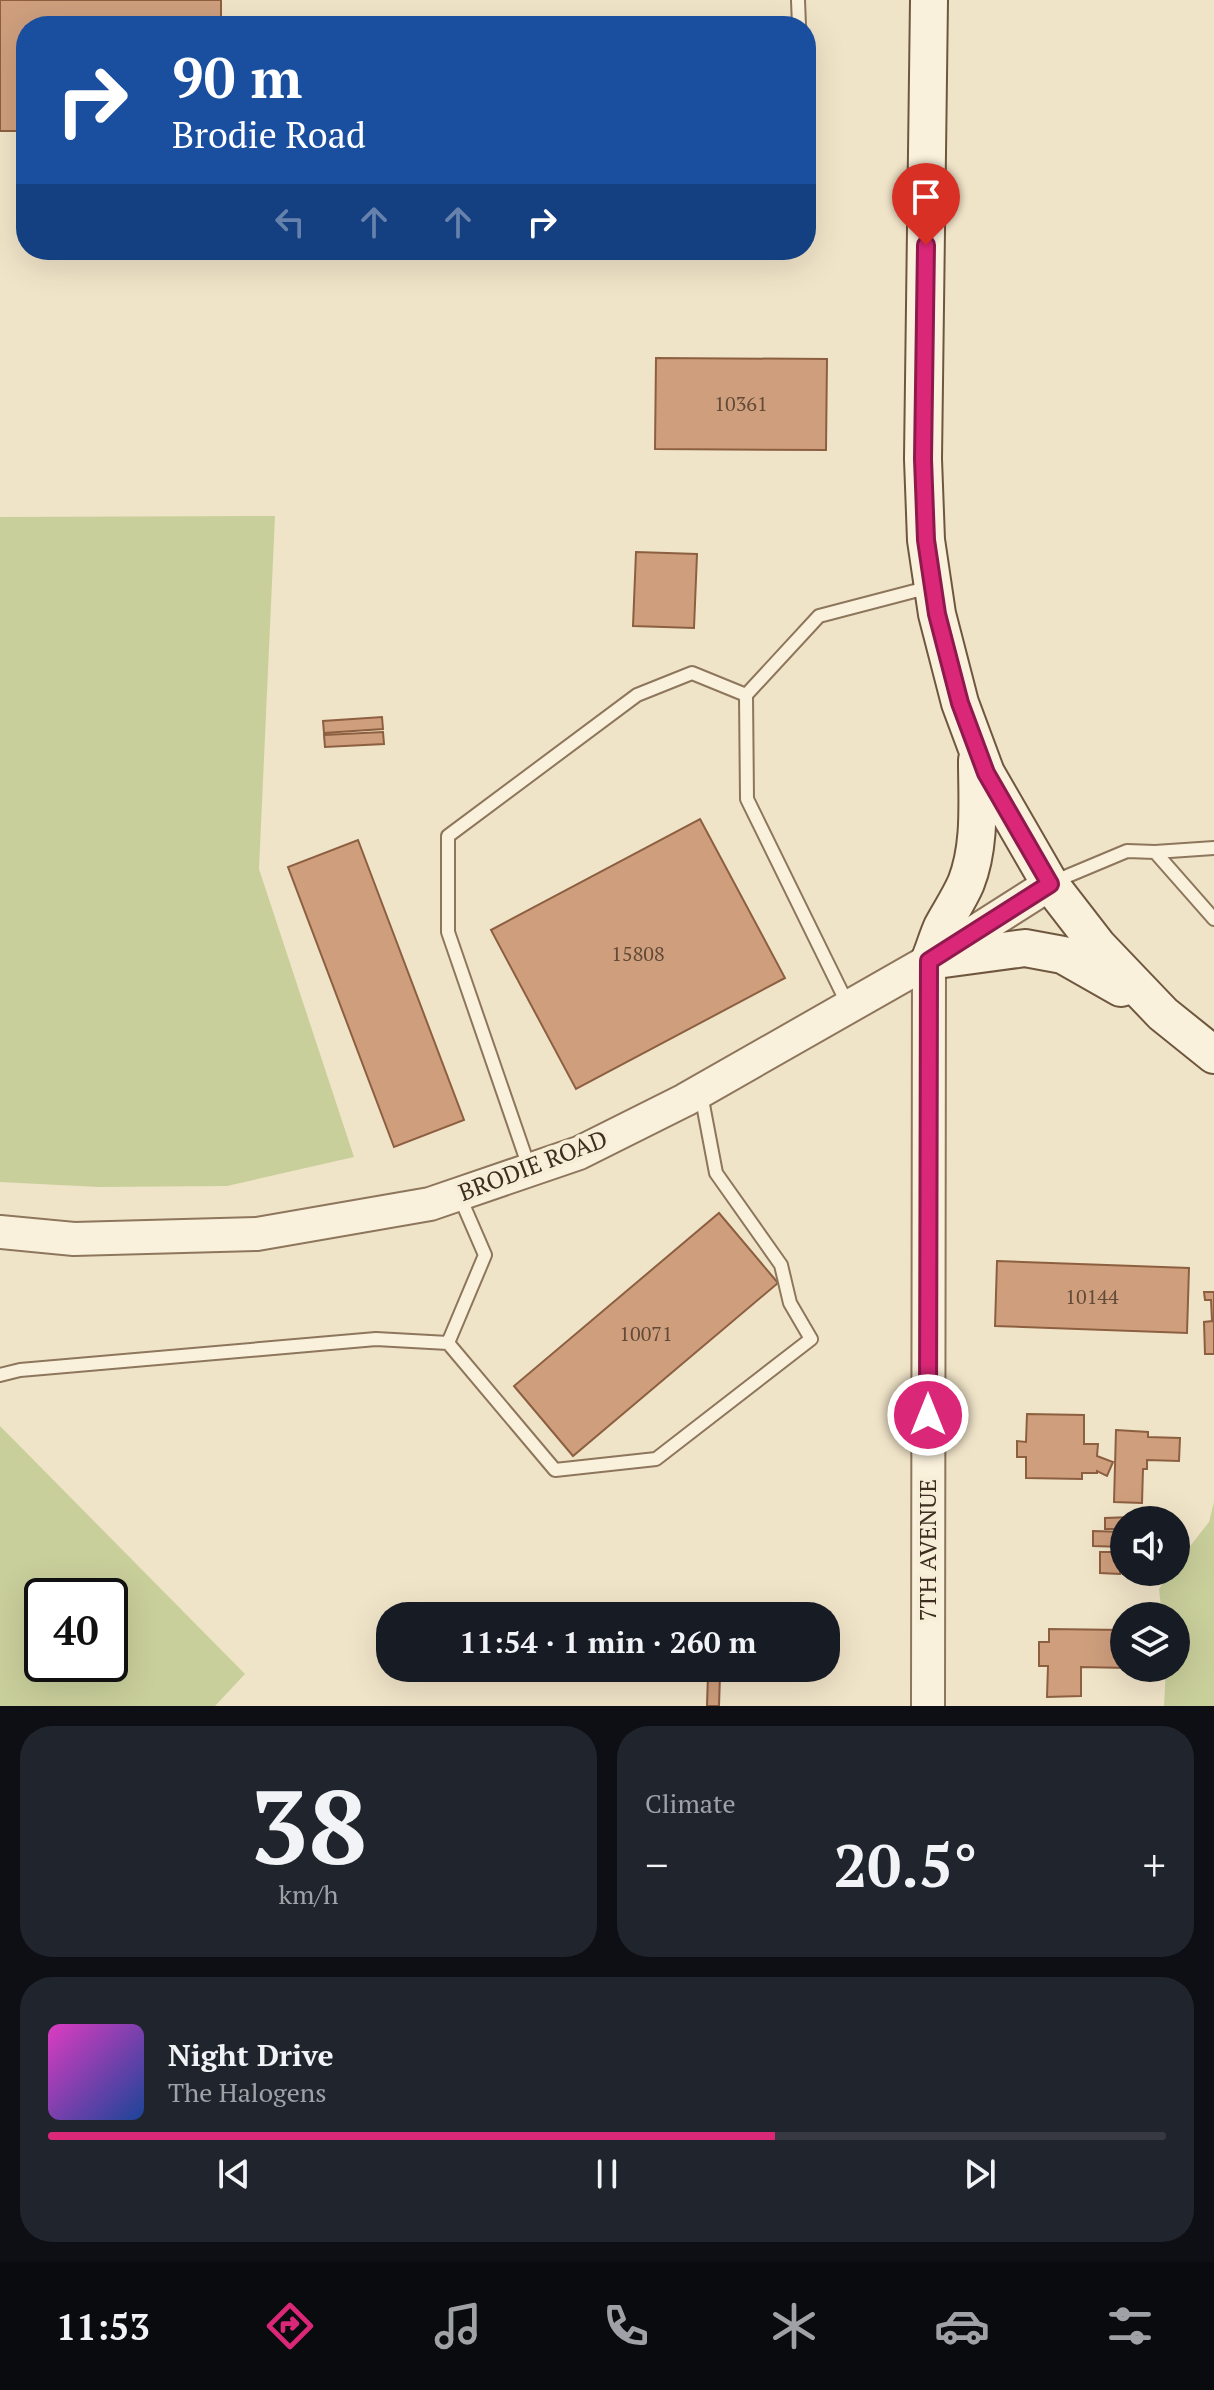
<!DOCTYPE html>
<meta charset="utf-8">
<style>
body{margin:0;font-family:"PT Serif",serif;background:#20242c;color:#f1f3f6;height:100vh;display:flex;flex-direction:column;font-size:30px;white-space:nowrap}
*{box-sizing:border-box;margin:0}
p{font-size:26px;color:#9ea1a6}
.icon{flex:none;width:44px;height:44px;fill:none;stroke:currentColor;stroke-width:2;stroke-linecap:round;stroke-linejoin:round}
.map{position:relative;height:1706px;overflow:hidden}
.side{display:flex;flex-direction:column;gap:20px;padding:20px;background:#0d0f14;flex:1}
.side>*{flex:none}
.top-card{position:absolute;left:16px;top:16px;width:800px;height:244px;border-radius:32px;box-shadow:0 8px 32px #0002;background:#1a4fa0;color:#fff;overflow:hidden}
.controls{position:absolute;left:1110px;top:1506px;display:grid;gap:16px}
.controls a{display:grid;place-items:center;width:80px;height:80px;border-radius:50%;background:#171b24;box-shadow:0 8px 32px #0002;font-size:40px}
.speed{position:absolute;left:24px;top:1578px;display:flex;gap:16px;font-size:40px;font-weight:700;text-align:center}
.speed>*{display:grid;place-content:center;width:104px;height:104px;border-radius:50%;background:#171b24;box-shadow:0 8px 32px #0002;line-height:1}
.speed .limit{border:4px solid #111;border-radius:12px;background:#fff;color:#111}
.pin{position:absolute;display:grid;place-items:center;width:68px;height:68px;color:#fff;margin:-82px -34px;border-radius:50% 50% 50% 0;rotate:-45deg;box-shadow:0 0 8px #0007}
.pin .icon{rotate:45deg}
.me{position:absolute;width:88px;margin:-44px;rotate:0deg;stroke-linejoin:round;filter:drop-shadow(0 0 6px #0008)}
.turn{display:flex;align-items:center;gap:28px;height:168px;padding:0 24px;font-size:36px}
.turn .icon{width:104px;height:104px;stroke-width:2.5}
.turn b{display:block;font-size:56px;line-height:68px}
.lanes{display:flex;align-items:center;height:76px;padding:0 24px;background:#0003;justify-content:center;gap:40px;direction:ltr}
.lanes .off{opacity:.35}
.big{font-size:60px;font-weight:600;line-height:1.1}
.side .card{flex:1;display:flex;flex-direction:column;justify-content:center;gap:12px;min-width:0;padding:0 28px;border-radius:32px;background:#20242c}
.side .dial{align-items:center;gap:0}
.dial b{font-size:104px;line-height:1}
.song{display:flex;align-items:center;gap:24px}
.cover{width:96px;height:96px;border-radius:12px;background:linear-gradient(135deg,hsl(310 70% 55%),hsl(220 70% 35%))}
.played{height:8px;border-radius:4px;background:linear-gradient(90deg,#db2777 65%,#363941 65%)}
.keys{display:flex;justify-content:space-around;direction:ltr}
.heat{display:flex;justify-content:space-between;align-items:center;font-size:44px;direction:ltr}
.side .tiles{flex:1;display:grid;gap:20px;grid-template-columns:1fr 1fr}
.card:last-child{grid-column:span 2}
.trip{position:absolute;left:376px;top:1602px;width:464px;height:80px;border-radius:32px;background:#171b24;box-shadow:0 8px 32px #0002;font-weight:600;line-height:80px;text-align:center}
.tabs{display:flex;height:128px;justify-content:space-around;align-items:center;background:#090b0e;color:#9ea1a6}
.tabs .icon{width:56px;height:56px}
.tabs .active{color:#db2777}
.tabs b{font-size:36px;color:#f1f3f6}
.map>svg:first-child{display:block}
.green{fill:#c9cf9b;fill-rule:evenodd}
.building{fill:#cf9f7d;stroke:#8d5f41;stroke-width:2}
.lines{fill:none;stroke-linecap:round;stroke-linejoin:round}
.service-casing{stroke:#8d765c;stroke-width:16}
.tertiary-casing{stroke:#8d765c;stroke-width:36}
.secondary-casing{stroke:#6f573f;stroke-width:40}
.service{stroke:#faf1dc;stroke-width:12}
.tertiary{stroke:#faf1dc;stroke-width:32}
.secondary{stroke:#faf1dc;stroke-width:36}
.route-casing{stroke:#8e194d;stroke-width:20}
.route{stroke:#db2777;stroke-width:14}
.labels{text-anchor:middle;stroke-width:8;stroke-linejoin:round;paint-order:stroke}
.number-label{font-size:20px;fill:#624a37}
.street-label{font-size:24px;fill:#3d2e20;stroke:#f7eed8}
</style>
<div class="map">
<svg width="1214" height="1706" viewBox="0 0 1214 1706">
<rect width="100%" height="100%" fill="#f0e4c8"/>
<path class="green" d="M275,516L259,869L354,1157L227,1186L98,1187L0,1182V517Z
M0,1426L245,1674L215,1706H0ZM110,1596V1664H42V1596Z
M1214,1502V1706H1164L1166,1668H1176V1616H1162L1159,1589L1170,1572H1176V1564L1209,1522Z"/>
<path class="building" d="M0,0H221V26H26V131H0Z
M656,358L827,359L826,450L655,449Z
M636,552L697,554L694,628L633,626Z
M382,717L383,729L324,733L323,721Z
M383,732L384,744L325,747L324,735Z
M700,819L785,978L576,1089L491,930Z
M358,840L464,1120L394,1147L288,867Z
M719,1213L778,1283L573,1456L514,1386Z
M997,1261L1189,1268L1187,1333L995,1326Z
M1204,1292H1214V1354H1205L1204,1322L1212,1321L1211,1300H1205Z
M1027,1414L1084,1415V1444H1098L1097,1456L1113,1462L1107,1476L1097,1471V1473H1082V1479L1026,1478V1457H1017V1441L1026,1442Z
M1116,1430L1148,1432V1437L1180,1438L1179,1461L1147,1460V1469H1143L1142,1503L1114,1502Z
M1131,1517V1520H1124V1529H1105V1518Z
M1093,1531L1124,1532V1547L1093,1546Z
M1100,1552H1121L1120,1574L1100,1573Z
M1049,1629L1124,1630V1668H1128L1081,1667V1696L1047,1697L1048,1666H1039V1642H1049Z
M708,1674L720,1675L719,1706H707Z"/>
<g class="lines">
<g class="service-casing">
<path id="service" d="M798,0L799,26
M1155,852L1214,848
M1053,882L1127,851L1155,852L1214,919
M849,1007L747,799L746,695L819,616L930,587
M530,1170L448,932V836L637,695L692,673L746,695
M448,1343L485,1255L459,1195
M0,1375L20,1370L376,1339L448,1343L555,1470L656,1459L811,1339L790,1303L781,1265L716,1173L701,1094"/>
</g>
<g class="tertiary-casing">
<path id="tertiary" d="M0,1232L74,1239L257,1234L430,1204L579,1153L685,1100L929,961L1050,884
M928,1706L929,961"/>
</g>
<g class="secondary-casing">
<path id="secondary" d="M929,0L923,459L926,540L937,614L960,703L986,773L1050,884L1098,946L1163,1014L1214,1055
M977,760C977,801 981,845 966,883C959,899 950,912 942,927C937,938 934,950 929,961L1025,948L1063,955L1121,988"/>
</g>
<use href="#service" class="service"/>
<use href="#tertiary" class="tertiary"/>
<use href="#secondary" class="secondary"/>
</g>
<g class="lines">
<g class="route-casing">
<path id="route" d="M926,245L923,459L926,540L937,614L960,703L986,773L1050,884L929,961L928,1415"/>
</g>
<use href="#route" class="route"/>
</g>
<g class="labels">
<g class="number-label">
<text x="741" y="411">10361</text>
<text x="638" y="961">15808</text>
<text x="1092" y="1304">10144</text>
<text x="646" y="1341">10071</text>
</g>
<g class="street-label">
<text transform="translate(533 1166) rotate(-21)" y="8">BRODIE ROAD</text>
<text transform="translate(928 1550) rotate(-90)" y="8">7TH AVENUE</text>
</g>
</g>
</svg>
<div class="controls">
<a><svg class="icon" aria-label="sound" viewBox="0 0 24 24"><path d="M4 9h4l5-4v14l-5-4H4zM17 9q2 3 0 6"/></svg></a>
<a><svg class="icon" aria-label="layers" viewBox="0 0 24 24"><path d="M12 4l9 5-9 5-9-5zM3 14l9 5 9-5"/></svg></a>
</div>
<div class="speed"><div class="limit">40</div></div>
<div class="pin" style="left:926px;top:245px;background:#d93025"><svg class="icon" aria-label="arrive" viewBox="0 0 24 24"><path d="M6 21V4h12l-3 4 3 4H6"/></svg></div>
<svg class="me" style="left:928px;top:1415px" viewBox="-20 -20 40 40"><circle r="17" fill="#db2777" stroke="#fff" stroke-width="3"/><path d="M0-11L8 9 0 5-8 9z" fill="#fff"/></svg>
<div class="trip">11:54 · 1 min · 260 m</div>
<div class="top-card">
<div class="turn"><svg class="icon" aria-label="right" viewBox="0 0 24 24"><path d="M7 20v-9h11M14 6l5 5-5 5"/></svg><div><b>90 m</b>Brodie Road</div></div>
<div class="lanes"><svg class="icon off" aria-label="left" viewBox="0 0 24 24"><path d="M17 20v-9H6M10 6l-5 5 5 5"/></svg><svg class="icon off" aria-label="ahead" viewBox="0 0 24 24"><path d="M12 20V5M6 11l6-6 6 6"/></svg><svg class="icon off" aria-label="ahead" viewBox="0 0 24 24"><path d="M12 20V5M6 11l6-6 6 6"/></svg><svg class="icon" aria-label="right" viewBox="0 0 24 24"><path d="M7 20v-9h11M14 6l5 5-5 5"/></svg></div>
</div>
</div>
<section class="side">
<div class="tiles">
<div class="card dial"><b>38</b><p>km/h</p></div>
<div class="card"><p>Climate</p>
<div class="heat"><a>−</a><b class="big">20.5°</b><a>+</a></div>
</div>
<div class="card">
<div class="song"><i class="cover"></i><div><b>Night Drive</b><p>The Halogens</p></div></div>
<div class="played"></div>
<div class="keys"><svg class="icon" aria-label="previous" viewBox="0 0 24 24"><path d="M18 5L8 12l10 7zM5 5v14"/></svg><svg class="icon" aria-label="pause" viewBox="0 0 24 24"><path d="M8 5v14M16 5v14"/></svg><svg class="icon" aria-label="next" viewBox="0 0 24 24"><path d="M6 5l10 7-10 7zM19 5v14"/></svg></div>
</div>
</div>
</section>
<nav class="tabs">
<b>11:53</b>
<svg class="icon active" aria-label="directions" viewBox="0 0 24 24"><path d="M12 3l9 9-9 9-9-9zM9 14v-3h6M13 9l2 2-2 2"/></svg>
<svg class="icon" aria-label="music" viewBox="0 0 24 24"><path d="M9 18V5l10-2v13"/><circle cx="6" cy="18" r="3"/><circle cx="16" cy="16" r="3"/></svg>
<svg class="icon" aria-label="phone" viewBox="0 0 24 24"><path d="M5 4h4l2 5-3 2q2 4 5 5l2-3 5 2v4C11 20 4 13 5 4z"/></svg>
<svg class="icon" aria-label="climate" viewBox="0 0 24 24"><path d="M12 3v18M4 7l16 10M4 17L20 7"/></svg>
<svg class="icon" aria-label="car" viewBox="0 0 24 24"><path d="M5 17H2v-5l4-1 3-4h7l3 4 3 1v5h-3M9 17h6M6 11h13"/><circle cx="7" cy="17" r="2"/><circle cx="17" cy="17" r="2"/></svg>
<svg class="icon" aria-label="filters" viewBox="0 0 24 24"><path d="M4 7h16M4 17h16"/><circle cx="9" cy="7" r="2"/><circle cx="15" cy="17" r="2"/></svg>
</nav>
